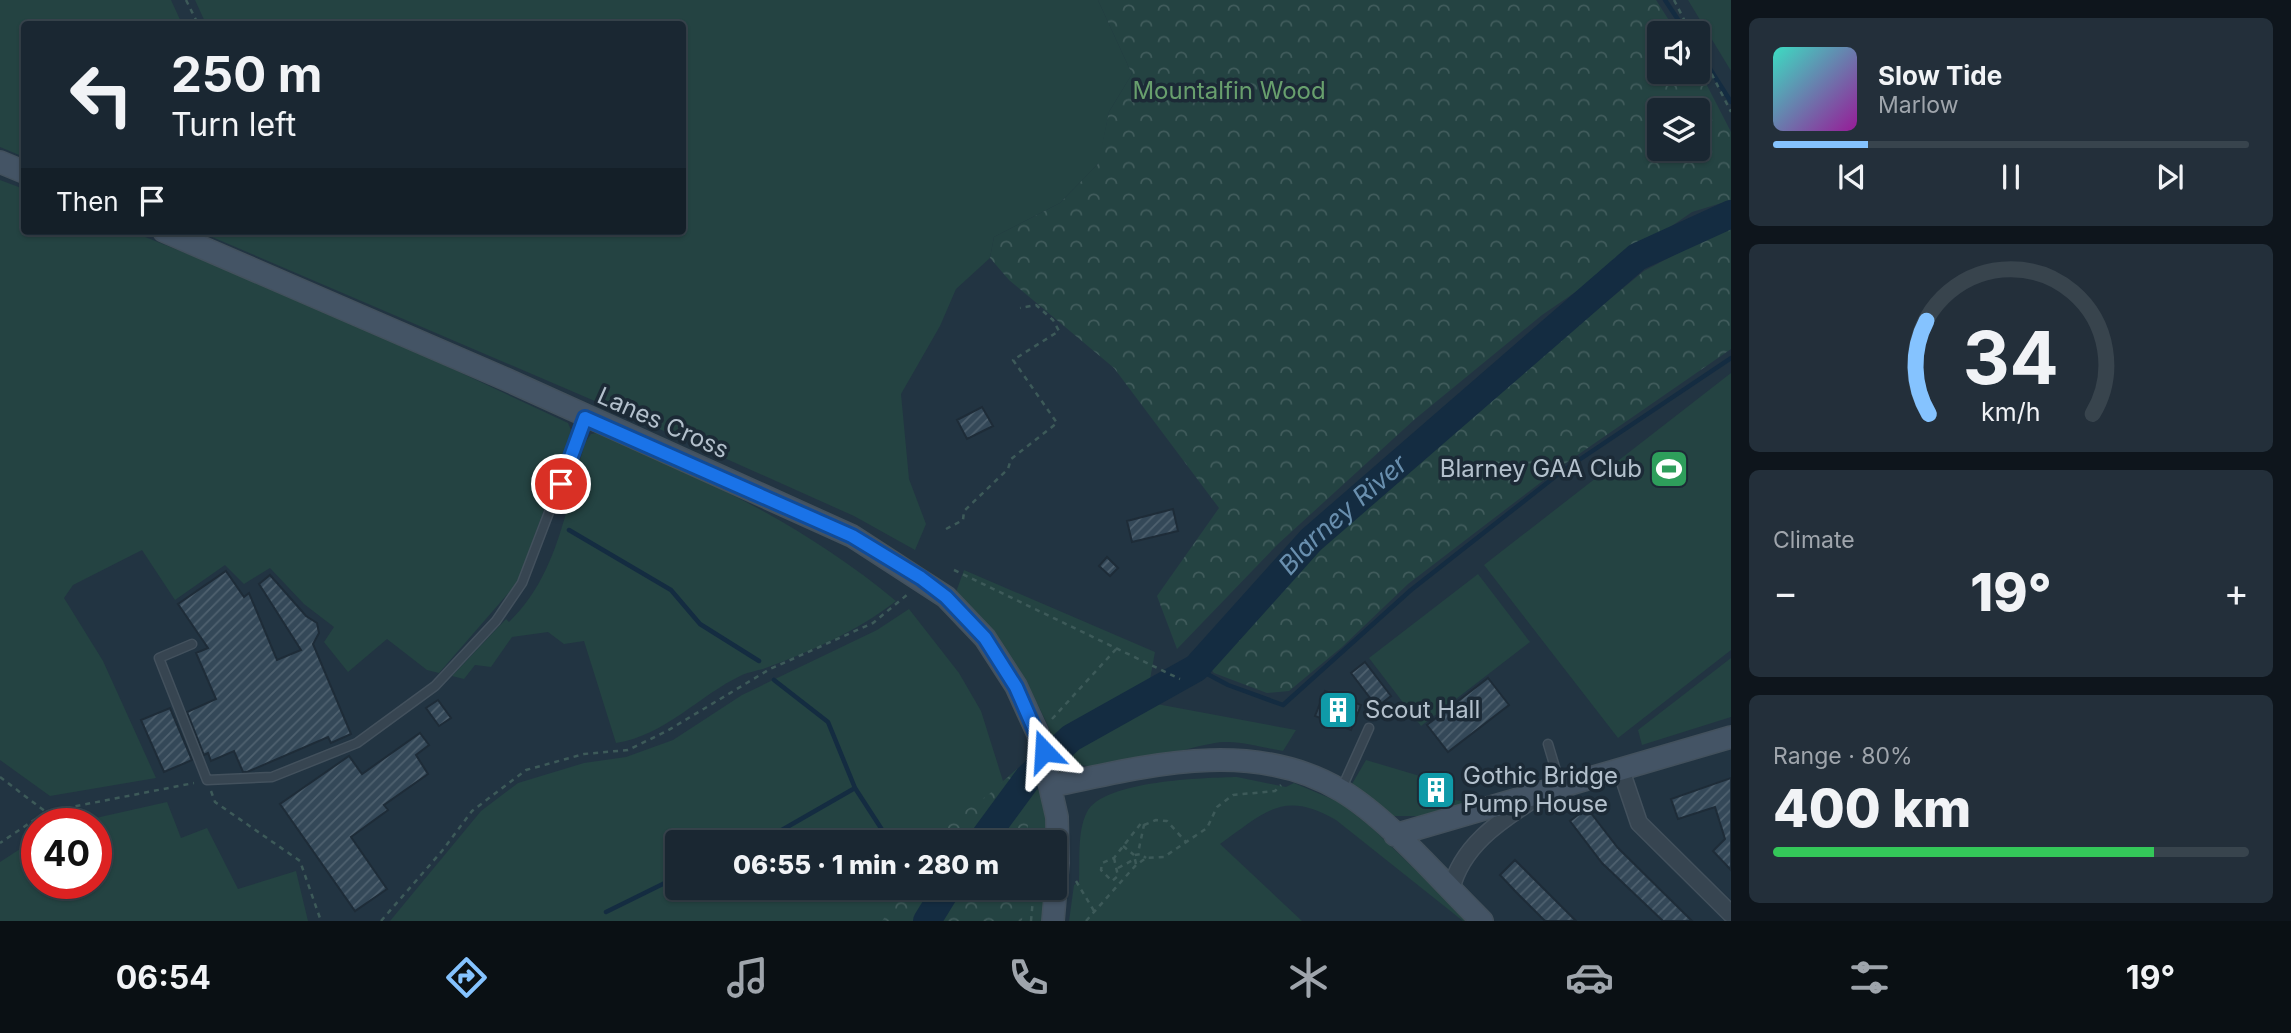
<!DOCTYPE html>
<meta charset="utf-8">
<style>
body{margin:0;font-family:Inter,sans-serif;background:#232f3a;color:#f1f3f6;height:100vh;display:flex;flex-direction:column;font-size:26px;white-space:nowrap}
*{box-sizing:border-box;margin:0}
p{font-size:23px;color:#9fa5ac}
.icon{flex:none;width:38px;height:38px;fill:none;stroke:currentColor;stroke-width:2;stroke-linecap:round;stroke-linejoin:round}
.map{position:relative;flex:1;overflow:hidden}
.sheet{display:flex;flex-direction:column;gap:18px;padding:18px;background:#0e151c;width:560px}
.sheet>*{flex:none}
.hud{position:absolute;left:21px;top:21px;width:665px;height:214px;border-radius:7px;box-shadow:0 2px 5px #0004,0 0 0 2px #38444d;background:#1a2732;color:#f1f3f6;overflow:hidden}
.controls{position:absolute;left:1647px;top:21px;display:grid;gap:14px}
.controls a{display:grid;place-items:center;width:63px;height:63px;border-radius:7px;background:#1a2732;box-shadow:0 2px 5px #0004,0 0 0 2px #38444d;font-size:35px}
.speed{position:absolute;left:21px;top:808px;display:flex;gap:14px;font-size:35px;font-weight:700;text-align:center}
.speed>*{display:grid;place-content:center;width:91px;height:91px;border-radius:50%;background:#1a2732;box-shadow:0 2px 5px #0004,0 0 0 2px #38444d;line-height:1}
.speed .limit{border:10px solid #d22;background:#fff;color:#111}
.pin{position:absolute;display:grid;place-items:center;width:60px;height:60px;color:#fff;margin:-30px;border:4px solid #fff;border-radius:50%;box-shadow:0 2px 7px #0007}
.me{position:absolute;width:77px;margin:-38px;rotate:340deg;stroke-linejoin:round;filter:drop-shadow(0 0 5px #0008)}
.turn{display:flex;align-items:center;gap:24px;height:147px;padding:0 35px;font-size:32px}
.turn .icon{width:91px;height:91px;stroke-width:2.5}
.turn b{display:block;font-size:49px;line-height:60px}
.then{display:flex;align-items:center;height:66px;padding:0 35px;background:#0003;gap:14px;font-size:26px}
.big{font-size:52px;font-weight:800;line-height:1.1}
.sheet .tile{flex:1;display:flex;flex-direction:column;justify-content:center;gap:10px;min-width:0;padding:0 24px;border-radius:10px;background:#232f3a}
.sheet .dial{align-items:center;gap:0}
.dial svg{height:182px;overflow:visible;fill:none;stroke:#38444d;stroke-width:7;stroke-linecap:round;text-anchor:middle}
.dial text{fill:#f1f3f6;stroke:none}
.song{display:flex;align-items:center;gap:21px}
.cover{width:84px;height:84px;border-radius:10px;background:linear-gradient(135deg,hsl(170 70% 55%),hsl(300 70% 35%))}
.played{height:7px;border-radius:4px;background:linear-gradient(90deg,#85c3ff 20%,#38444d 20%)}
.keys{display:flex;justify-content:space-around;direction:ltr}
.heat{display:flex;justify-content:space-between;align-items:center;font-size:38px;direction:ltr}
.charge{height:10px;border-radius:5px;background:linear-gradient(90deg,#34c759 80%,#38444d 0)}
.trip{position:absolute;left:665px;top:830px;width:402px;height:70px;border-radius:7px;background:#1a2732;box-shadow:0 2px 5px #0004,0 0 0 2px #38444d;font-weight:800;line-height:70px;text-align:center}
.tab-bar{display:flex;height:112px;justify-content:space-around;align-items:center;background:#0a1014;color:#9fa5ac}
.tab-bar .icon{width:49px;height:49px}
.tab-bar .active{color:#85c3ff}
.tab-bar b{font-size:32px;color:#f1f3f6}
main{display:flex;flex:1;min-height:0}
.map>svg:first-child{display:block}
.green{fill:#244342}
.forest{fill:url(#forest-crowns);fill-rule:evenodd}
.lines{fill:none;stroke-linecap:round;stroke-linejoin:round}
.stream{stroke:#142c41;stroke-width:4.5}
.river{stroke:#142c41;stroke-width:28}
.building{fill:url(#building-hatch);stroke:#1e2c38;stroke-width:2}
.lane-casing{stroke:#43515d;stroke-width:11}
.street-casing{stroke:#43515d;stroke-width:19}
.secondary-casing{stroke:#43515d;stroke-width:24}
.path{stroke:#3d5a59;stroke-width:2.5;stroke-dasharray:5 5;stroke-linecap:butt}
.lane{stroke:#374551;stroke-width:8}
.street{stroke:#374551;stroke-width:16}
.secondary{stroke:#445465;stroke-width:21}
.route-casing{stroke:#114b97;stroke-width:18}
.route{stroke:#1a73e8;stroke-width:12}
.labels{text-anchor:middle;stroke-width:7;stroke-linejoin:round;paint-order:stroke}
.park-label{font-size:24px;fill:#689f6d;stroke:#1c2a36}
.street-label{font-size:24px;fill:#b3c0cc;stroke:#1c2a36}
.poi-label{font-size:24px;fill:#b3c0cc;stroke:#1c2a36;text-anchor:start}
.water-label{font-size:26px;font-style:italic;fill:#698fae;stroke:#1c2a36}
</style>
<main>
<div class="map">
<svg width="1731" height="921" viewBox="0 0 1731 921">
<defs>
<pattern id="forest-crowns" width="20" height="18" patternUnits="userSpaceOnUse" patternTransform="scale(1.75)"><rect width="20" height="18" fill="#244342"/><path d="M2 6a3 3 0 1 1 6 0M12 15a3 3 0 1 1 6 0" fill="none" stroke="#415c5c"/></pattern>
<pattern id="building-hatch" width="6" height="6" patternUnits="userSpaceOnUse" patternTransform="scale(1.75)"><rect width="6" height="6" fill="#344858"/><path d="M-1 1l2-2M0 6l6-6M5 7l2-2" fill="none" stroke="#4f616f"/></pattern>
</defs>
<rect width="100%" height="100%" fill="#223442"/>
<path class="green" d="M0,0H171L182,24H24V157L0,147Z
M195,0H1098L1132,74L1109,112L1099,163L1060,203L994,237L990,258L956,289L940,326L901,394L909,479L926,524L915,550L854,516L646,423L198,231H682V24H206Z
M1688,0H1731V71Z
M0,180L24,189V231H130L312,303L568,423L571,430L561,462L518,582L439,673L427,670L387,639L348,672L324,642L334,627L304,604L270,568L244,584L225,565L175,600L142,550L73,585L64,598L103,661L156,778L50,796L0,760Z
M1731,373V650L1618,738L1484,565Z
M597,433C705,478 806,526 896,601C858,631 809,652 763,669C756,671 749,672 742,675C698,696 666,735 616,743L584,641L564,644L548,632L512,637L491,667L475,665L464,679L452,676L506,619L509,622C558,575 566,506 585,443L591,434Z
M964,570L1155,652L1146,702L1296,730L1283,751C1264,748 1243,741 1224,742C1183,744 1084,792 1058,749C1033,687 1001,642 956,592Z
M1478,574L1530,642L1421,726L1369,658Z
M909,609L959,673L981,711L1003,781L1017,769L1044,796L1049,842H677V887H1048L1045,921H390L481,811L518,783L584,763L626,757L673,740L742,695L877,630Z
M1731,658V717L1642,745L1638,730Z
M1366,760L1430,779L1425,795L1467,802L1424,816H1393L1352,784Z
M1237,777L1286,787L1294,783L1339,802L1370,826L1469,921H1463L1336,820C1283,789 1264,813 1220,844L1302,921H1069L1074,885L1079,882C1080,861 1077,831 1087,812C1104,780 1204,778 1237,777Z
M167,802L181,838L207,828L238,889L296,871L308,921H0V862L37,838V884H96V824H69Z"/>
<path class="forest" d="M1098,0H1656L1677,33H1659V72H1698V68L1731,132V200L1692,212L1542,315L1415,419L1278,544L1177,649L1157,596L1219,508L1114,368L1009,280L990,258L994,237L1060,203L1098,164L1109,112L1132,74ZM1698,110V149H1659V110Z
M1731,225V349L1566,463L1408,584L1342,647L1289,691L1267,693L1214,673L1208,665L1209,659L1345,519L1390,480L1432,436L1526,368L1644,271Z
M1017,769L1028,821L1027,842H931L937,830L988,795Z
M905,887H1024L1022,921H882Z"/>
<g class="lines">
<path class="stream" d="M1665,0L1687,33
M1698,50L1731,102
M569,530L671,590L700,624L759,661
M1196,668L1228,685L1283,705L1411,590L1561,472L1731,358
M774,680L828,722L855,788L890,842
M761,842L855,788
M929,887L940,899
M606,912L677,877"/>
<g class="river">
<path id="s1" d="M981,842L1028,778L1071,738L1196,668L1311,540L1637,257L1731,214"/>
<path d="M927,921L948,887"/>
</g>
</g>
<path class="building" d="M982,407L993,426L967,439L957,420Z
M1173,509L1178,531L1132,542L1127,521Z
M1107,557L1118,568L1110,576L1099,566Z
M226,571L244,597L249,593L277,660L301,650L259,584L270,575L306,616L317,623L319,633L313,644L351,734L331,743L328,737L247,772H243L234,751L211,761L208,753L204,755L187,712L216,699L196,653L208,648L178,604Z
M1365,662L1391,696L1377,707L1351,673Z
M1488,678L1509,705L1448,752L1427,725Z
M1325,691L1361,705L1351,730L1315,716Z
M438,700L451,718L439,726L426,708Z
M170,708L192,760L164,772L141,720Z
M420,733L429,745L416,755L428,774L384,805L388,810L351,837L387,889L355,911L280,804L349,756L362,774Z
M1731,778V870L1713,851L1725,839L1715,807L1678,819L1671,799Z
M1587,808L1618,848L1692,921H1663L1602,863L1570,821Z
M1515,860L1576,921H1545L1516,892L1500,875Z"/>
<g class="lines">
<g class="lane-casing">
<path id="lane" d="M192,644L159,658L207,780L272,777L357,743L435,686L496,621L522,583L585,418
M1548,744L1560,784
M1341,790L1369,728"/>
</g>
<g class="street-casing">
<path id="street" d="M1621,770L1639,823L1731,914
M1451,890C1461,847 1498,822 1534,799"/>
</g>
<g class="secondary-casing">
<path id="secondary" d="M0,162L24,172
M164,231L503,378L852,536L946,597L985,638L1016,686L1038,734L1057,817L1058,863L1053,921
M1052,786C1146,766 1253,737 1342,791C1390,820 1441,881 1482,921
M1395,835L1731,737"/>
</g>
<path class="path" d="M186,0L198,24
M1674,0L1691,33
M1698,47L1731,112
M946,529L963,520L964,511L1008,469L1011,459L1057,423L1013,360L1059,331L1053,320L1036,305L1020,308
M954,570L1180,679
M1052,719L1118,647
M0,777L46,812L0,843
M211,791L215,802L300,861L321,921
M46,812L194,783
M1144,825L1156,820L1167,821L1186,842
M1123,846L1134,855
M1114,858L1118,876L1112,881L1101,870L1102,863L1114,858L1142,822L1144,825L1138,853
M1136,864L1134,855L1141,854L1146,858
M1118,868L1133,860
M1076,881L1094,911
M381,921L442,851L472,811L526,770L584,754L628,750L667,731L770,669L873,623L908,594
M1031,921L1034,887
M1086,921L1136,865L1146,858L1164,857L1207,828L1217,807L1233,795L1275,791L1281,785"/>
<use href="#lane" class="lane"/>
<use href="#street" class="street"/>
<use href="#secondary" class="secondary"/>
</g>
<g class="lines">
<g class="route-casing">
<path id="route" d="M561,484L585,418L852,536L921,578L946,597L985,638L1016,687L1044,751"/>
</g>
<use href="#route" class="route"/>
</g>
<defs>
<g id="stadium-square" transform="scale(2.0125)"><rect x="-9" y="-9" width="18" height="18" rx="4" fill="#2e9e5b" stroke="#1c2a36"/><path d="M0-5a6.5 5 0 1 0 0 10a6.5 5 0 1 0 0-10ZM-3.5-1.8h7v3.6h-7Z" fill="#fff"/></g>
<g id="building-square" transform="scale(2.0125)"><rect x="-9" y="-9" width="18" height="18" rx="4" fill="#0f9aa8" stroke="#1c2a36"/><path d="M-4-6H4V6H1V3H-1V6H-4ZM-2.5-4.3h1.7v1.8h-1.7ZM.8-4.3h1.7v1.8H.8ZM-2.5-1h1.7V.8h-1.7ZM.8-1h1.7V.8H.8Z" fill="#fff"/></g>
</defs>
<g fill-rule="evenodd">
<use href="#stadium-square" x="1669" y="469"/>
<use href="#building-square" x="1338" y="710"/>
<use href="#building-square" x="1436" y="790"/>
</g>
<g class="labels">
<g class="park-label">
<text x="1229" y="99">Mountalfin Wood</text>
</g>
<g class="street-label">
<text transform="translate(663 423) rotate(24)" y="8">Lanes Cross</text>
</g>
<g class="poi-label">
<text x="1642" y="477" text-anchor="end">Blarney GAA Club</text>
<text x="1365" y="718">Scout Hall</text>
<text x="1463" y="784">Gothic Bridge<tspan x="1463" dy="28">Pump House</tspan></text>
</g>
<g class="water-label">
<text dy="9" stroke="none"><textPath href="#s1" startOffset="494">Blarney River</textPath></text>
</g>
</g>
</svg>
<div class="controls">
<a><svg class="icon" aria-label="sound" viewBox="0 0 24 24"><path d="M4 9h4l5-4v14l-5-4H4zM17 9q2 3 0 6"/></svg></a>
<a><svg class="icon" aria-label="layers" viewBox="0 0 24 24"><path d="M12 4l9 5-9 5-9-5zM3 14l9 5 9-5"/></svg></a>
</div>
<div class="speed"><div class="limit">40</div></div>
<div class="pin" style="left:561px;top:484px;background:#d93025"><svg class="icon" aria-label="arrive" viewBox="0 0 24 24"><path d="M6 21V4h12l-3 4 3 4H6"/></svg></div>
<svg class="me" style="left:1044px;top:751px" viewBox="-20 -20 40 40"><path d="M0-17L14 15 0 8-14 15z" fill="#1a73e8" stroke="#fff" stroke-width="4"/></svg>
<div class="trip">06:55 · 1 min · 280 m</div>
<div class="hud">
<div class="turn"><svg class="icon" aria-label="left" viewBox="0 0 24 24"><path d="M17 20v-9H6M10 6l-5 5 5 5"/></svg><div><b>250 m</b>Turn left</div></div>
<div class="then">Then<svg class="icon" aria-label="arrive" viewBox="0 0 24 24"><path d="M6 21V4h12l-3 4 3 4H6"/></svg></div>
</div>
</div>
<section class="sheet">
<div class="tile">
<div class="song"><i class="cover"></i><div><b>Slow Tide</b><p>Marlow</p></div></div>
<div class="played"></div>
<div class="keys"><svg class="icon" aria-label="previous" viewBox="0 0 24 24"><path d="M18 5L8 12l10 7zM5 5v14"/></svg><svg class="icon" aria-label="pause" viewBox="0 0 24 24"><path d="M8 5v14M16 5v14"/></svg><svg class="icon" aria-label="next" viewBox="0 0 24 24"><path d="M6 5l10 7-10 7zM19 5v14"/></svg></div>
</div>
<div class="tile dial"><svg viewBox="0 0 100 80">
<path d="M14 69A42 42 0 1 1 86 69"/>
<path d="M14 69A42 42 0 0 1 13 28" stroke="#85c3ff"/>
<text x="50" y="56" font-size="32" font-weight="700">34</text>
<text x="50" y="72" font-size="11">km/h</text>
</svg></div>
<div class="tile"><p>Climate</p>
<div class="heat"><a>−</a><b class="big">19°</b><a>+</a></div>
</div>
<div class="tile"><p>Range · 80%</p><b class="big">400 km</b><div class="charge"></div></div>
</section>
</main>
<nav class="tab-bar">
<b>06:54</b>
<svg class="icon active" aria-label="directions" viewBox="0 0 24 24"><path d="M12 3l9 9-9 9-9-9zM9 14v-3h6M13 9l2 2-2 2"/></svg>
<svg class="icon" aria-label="music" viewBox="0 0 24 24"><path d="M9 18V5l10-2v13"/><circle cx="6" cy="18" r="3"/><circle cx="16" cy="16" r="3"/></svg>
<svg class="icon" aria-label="phone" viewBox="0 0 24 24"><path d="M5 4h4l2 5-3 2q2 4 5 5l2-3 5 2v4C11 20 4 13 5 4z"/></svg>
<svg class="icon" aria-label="climate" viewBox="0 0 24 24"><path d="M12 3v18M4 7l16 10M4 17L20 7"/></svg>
<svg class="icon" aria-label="car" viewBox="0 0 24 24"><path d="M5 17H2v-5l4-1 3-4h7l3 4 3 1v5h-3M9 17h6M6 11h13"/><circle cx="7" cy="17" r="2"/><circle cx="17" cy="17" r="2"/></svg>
<svg class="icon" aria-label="filters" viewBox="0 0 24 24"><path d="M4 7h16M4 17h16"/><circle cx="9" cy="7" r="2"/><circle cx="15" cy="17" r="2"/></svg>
<b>19°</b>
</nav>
